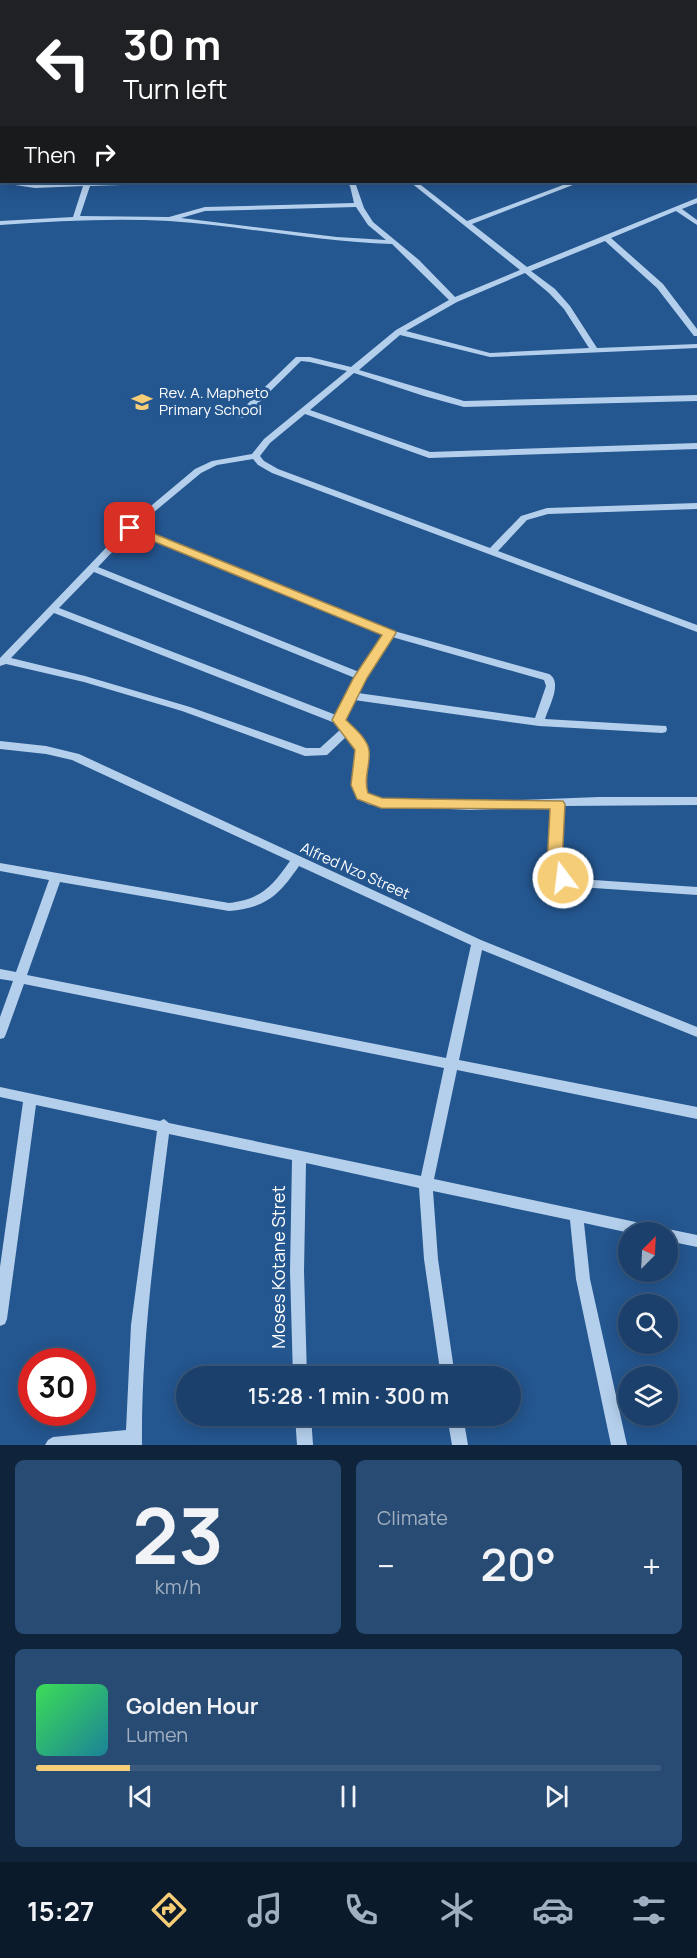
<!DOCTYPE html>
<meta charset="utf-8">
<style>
body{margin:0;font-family:Manrope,sans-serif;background:#284b73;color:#f1f3f6;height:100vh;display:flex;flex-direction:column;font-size:22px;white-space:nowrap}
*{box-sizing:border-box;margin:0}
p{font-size:20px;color:#a0afc1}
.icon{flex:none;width:33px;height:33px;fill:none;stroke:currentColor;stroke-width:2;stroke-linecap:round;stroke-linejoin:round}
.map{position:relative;height:1445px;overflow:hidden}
.panel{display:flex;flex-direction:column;gap:15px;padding:15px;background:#0f233b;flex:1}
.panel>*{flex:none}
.banner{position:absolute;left:0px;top:0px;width:698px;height:183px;box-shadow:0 3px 15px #0003,0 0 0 2px #39597e;background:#202124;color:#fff;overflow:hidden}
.needle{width:39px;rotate:24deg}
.controls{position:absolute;left:618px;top:1222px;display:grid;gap:12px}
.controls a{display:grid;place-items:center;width:60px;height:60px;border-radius:50%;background:#1b406b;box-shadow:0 3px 15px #0003,0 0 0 2px #39597e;font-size:30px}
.speed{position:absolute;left:18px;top:1348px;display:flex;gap:12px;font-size:30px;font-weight:700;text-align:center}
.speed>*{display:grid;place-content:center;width:78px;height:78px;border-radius:50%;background:#1b406b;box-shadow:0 3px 15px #0003,0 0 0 2px #39597e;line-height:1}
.speed .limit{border:9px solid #d22;background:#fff;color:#111}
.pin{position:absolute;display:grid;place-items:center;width:51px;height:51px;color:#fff;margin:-26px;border-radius:12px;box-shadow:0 3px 9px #0006}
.me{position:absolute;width:66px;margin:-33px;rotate:345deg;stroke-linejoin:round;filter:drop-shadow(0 0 4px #0008)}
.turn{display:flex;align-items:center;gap:21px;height:126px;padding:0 24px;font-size:27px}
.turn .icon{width:78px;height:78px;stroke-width:2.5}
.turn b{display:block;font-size:42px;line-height:51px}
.then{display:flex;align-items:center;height:57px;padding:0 24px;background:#0003;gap:12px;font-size:22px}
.big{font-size:45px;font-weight:600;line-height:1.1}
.panel .card{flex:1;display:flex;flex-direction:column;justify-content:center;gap:9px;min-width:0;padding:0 21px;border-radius:9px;background:#284b73}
.panel .dial{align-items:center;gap:0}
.dial b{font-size:78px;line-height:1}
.song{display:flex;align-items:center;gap:18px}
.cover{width:72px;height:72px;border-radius:9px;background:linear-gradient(135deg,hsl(130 70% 55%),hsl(190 70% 35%))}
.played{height:6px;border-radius:3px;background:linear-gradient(90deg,#f6cd77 15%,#39597e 15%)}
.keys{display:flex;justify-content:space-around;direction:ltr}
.heat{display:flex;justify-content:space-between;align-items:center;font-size:33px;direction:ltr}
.panel .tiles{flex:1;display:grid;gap:15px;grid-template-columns:1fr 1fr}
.card:last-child{grid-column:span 2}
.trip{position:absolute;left:176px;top:1366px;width:345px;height:60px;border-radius:30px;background:#1b406b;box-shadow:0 3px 15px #0003,0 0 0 2px #39597e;font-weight:600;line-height:60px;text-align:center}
.tabs{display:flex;height:96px;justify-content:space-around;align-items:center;background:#0b1a2b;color:#a0afc1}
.tabs .icon{width:42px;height:42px}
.tabs .current{color:#f6cd77}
.tabs b{font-size:27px;color:#f1f3f6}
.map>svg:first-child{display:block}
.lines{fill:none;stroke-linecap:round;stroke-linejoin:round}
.minor{fill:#b4cfec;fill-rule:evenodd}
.major{fill:#f9fbff;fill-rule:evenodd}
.route{fill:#f6cd77;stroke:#a0854d;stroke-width:1.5}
.labels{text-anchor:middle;stroke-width:6;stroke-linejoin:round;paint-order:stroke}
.poi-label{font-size:15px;fill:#fff;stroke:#24568f;text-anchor:start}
.street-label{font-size:15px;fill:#fff;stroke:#24568f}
.near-street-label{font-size:18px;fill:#fff;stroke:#24568f}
</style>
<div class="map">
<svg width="697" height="1445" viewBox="0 0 697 1445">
<rect width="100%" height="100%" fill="#24568f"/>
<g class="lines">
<path class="minor" d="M25,0H33L22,2Z
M175,0H183L172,2Z
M295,0H301L302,2H296Z
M476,0H483L485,2H477Z
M0,5H2V9H0Z
M0,44H2V48H0Z
M696,49H697L696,54Z
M0,84H2V88H0Z
M696,88H697V92H696Z
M696,133H697V137H696Z
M0,161H2V165H0Z
M5,182H19L35,184L85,182H157L154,184L90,186L80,216L169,217L205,207L354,203L350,186L346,182H353L356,185L364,208L373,222L419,260L455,297L520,270L410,182H417L467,221L571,182H579L578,183L472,224L527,267L697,198V203L682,209L697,220V225L676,211L611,238L663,284L697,329V336H694L657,288L605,241L531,271L555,289L570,306L597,348L697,344V348L490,357L400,335L359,370L464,401L697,395V401L464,407L424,396L354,373L310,410L430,452L697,443V449L429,458L305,414L270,443L260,456L264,461L278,469L490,548L521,516L547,508L697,503V509L548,514L527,520L498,551L697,625V632L272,473L258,465L253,459L217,465L201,473L136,527L394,631L549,674C563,682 549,706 545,719L666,726L667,729L666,732L662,733L539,726L354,700L345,719C374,750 363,753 364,791L376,798L470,802L599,797H697V805L563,806L561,865L567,875L579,879L697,887V895L579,887L559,881L549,865L552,807L470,810L370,805L358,799L354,791L356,754L355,748L347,736L327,755L305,756L182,711L84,682L6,664L0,666V658L127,526L195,469L212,461L252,454L264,439L347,371L310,362L301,361L243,418H237V414L296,357H310L351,367L396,330L449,300L392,244C317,242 244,226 169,221C113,218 56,221 0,225V221L73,217L83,186L35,188L8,184ZM356,207L368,225L386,240L337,237L181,218L205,211ZM525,273L549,293L564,309L589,348L490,353L406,331L457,302ZM131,532L384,634L359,672L98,567ZM94,572L355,678L336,715L59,608ZM54,613L335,723L341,729L320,748H306L190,707L85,676L11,658ZM392,637L544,680L546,686L535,718L358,693L366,677Z
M0,741L46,746L79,754L481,940L697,1027V1037L482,950L459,1060L697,1107V1119L457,1070L434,1179L659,1227L665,1230L668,1229L697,1235V1247L668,1241V1233H630L584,1223L590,1279L627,1445H611L576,1279L570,1220L433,1191L438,1259L455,1377H441L424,1259L419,1188L306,1163L304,1271L307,1377H293L290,1271L292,1160L169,1134C156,1238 141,1340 142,1445H45L48,1440L53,1437L126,1430L131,1325L157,1131L36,1105L7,1319L5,1324L0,1326V1267L23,1102L0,1097V1087L160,1121L164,1119L169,1123L421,1176L444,1068L24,984L6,1034L4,1038L0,1039V1017L13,981L0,979V969L16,972L49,880L0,871V863L229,903C261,899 272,887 290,861L72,760L46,754L0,749ZM299,866L471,945L446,1058L27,975L60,882L229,911C266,908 279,895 299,866Z
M295,1416H311L313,1445H297Z
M447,1416H463L468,1445H452Z"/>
<path class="major" d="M436,0H447L435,2Z
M0,145H2V151H0Z"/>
</g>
<path class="route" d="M130,524L395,631L396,633L367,678L346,720C354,728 367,738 369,750C371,764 363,778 368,793L382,798L423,799L563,801L565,804L562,864L570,878L568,882H558L547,865L550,809L381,808L357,799L351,785L355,750L332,720L354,677L382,635L126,530V525Z"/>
<defs>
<g id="school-bare" transform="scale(1.62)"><path d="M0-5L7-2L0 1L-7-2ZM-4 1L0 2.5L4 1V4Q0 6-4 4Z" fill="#f6cd77" stroke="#24568f" stroke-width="2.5" paint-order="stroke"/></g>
</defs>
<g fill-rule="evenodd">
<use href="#school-bare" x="142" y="402"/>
</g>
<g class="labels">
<g class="poi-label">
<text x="159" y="398">Rev. A. Mapheto<tspan x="159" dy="17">Primary School</tspan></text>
</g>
<g class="street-label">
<text transform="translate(355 871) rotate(24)" y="5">Alfred Nzo Street</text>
</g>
<g class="near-street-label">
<text transform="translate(279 1267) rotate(-90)" y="6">Moses Kotane Stret</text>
</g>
</g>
</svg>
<div class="controls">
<a><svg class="needle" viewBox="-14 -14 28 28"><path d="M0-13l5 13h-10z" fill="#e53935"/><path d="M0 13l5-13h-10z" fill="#a0afc1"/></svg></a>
<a><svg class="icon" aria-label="search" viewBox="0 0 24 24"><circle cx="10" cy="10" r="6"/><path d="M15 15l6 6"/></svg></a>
<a><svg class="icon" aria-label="layers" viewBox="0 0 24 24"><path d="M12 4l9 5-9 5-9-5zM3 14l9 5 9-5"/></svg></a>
</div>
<div class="speed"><div class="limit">30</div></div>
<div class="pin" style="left:130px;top:528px;background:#d93025"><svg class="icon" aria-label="arrive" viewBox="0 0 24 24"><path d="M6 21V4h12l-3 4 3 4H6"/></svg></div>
<svg class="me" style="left:563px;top:878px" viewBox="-20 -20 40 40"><circle r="17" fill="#f6cd77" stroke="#fff" stroke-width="3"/><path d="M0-11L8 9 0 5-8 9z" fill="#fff"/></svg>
<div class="trip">15:28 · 1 min · 300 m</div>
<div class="banner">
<div class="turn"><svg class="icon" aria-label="left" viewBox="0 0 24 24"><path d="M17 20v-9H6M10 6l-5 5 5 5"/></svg><div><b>30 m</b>Turn left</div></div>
<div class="then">Then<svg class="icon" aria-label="right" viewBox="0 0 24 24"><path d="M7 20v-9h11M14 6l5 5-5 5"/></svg></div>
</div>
</div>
<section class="panel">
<div class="tiles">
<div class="card dial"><b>23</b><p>km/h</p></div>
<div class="card"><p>Climate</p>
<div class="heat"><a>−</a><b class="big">20°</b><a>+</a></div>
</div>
<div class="card">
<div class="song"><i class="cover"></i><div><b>Golden Hour</b><p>Lumen</p></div></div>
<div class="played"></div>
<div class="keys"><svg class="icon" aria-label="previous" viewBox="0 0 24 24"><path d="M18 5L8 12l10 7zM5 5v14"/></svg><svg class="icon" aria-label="pause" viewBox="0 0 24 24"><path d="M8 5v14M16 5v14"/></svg><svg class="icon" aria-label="next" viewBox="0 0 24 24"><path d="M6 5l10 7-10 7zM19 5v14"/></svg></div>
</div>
</div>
</section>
<nav class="tabs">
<b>15:27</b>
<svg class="icon current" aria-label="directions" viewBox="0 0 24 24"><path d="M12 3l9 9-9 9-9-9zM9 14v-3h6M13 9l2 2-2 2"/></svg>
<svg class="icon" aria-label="music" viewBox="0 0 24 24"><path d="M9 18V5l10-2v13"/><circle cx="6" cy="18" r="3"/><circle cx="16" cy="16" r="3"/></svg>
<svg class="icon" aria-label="phone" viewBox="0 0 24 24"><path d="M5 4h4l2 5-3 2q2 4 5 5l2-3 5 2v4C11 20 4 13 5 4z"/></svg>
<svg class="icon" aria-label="climate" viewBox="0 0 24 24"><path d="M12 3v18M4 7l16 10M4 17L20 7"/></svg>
<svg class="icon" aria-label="car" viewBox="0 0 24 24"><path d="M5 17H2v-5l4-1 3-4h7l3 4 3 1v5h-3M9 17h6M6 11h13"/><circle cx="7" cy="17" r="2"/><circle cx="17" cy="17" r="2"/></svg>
<svg class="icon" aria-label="filters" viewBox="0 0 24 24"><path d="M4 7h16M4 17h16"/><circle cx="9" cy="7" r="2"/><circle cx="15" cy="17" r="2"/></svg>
</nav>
